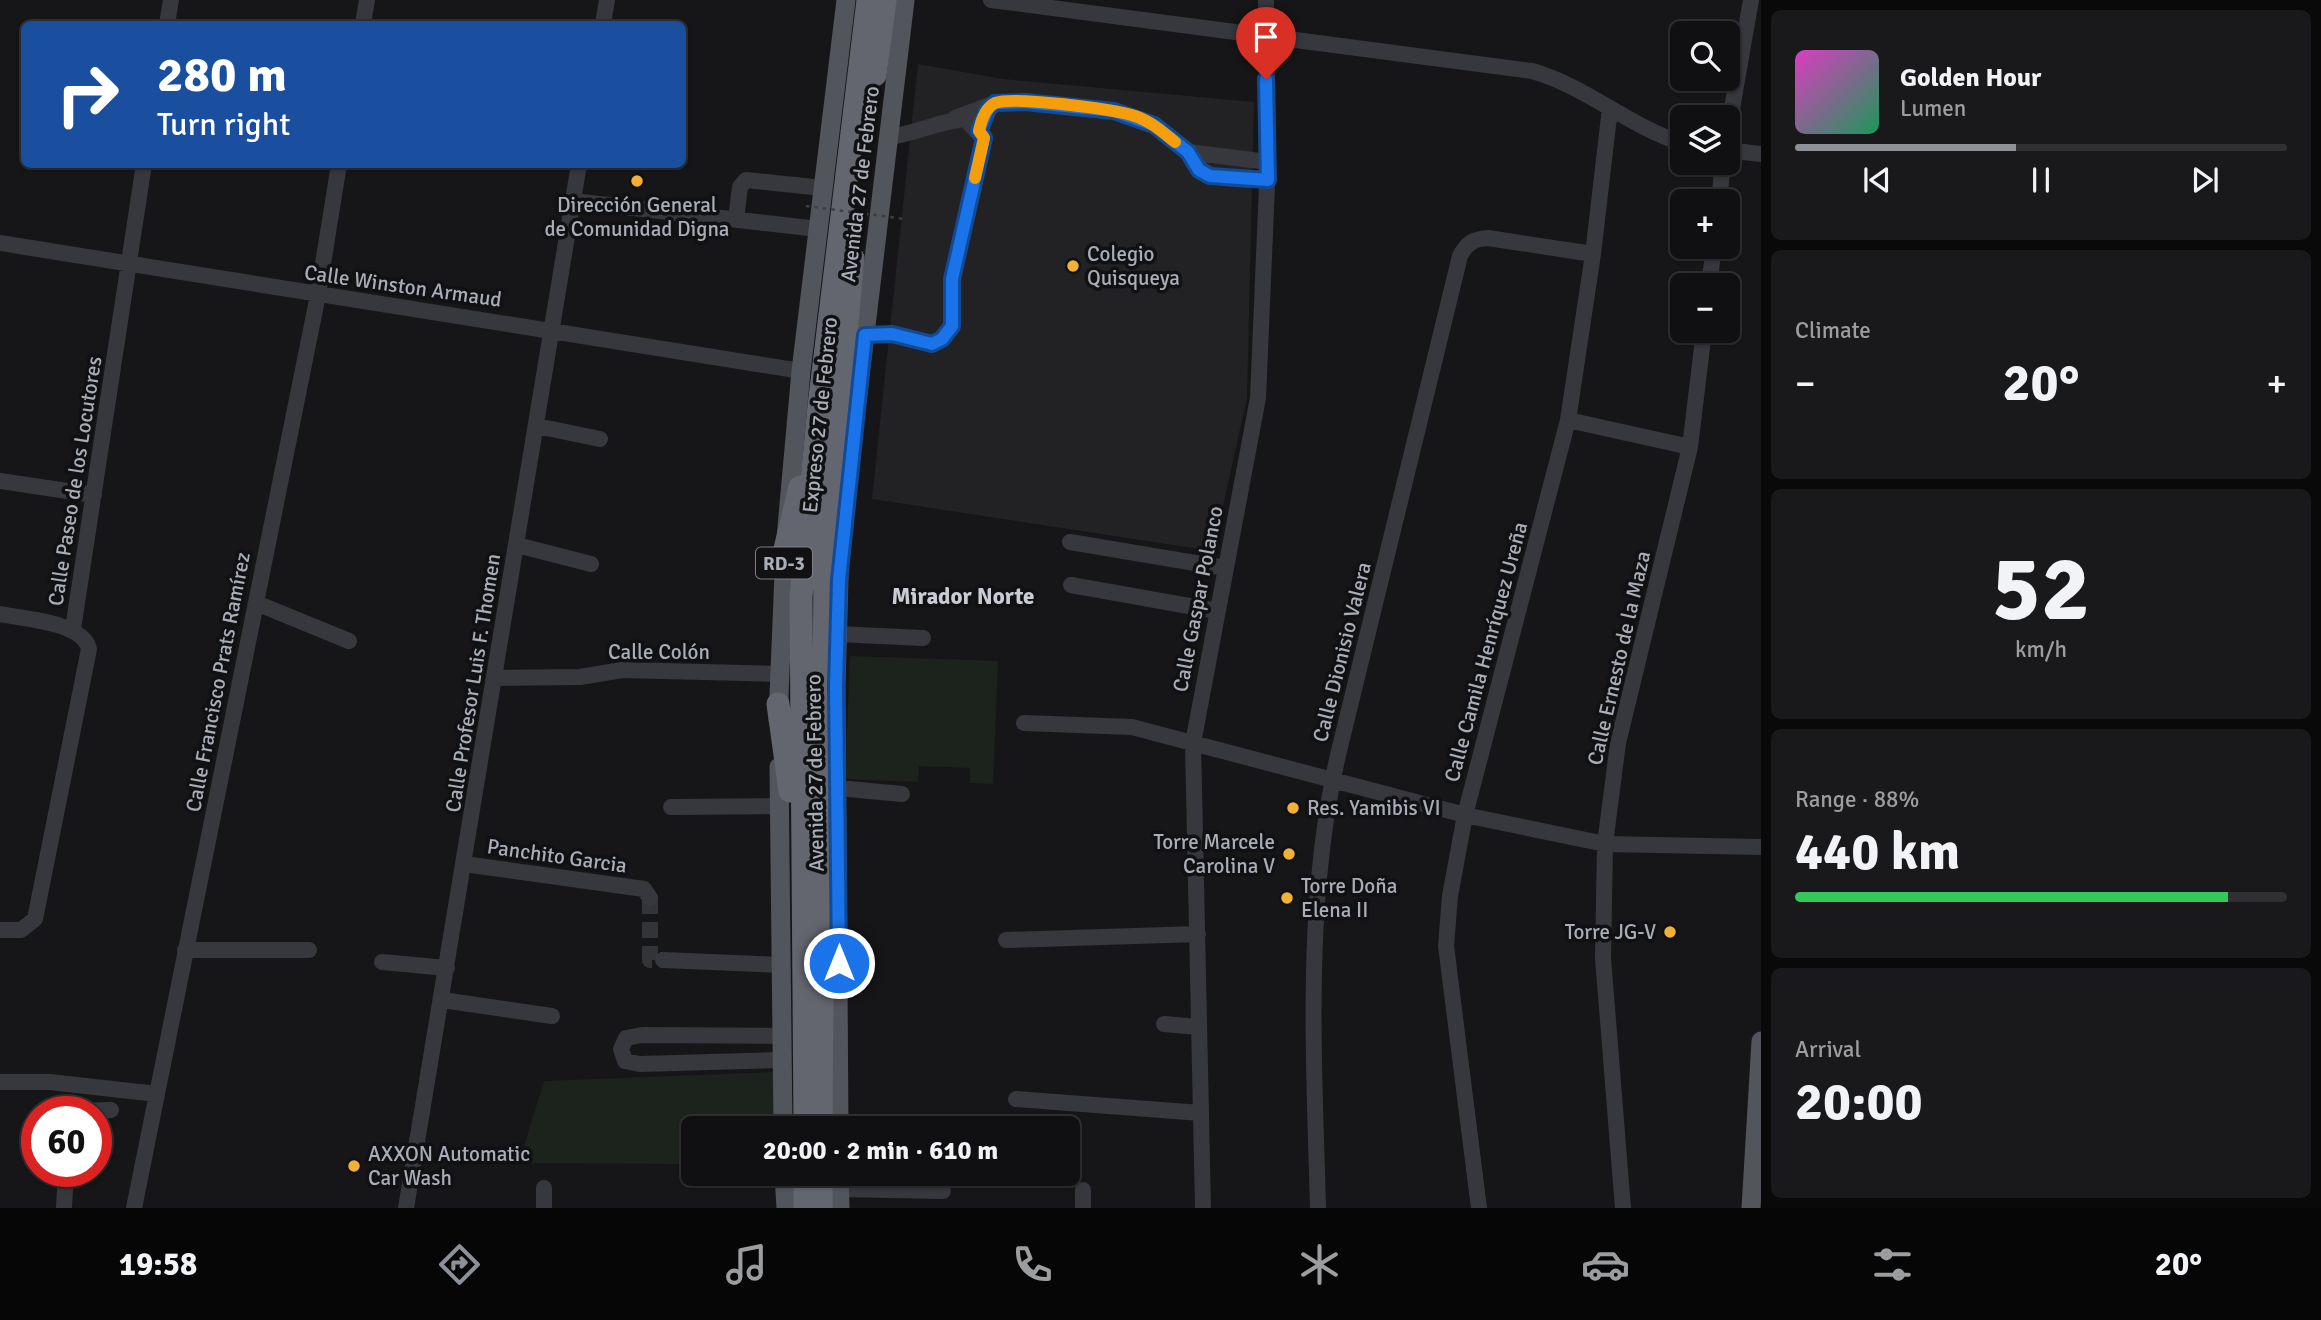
<!DOCTYPE html>
<meta charset="utf-8">
<style>
body{margin:0;font-family:Signika,sans-serif;background:#19191b;color:#f1f3f6;height:100vh;display:flex;flex-direction:column;font-size:26px;white-space:nowrap}
*{box-sizing:border-box;margin:0}
p{font-size:23px;color:#9c9d9f}
.icon{flex:none;width:38px;height:38px;fill:none;stroke:currentColor;stroke-width:2;stroke-linecap:round;stroke-linejoin:round}
.map{position:relative;flex:1;overflow:hidden}
.sheet{display:flex;flex-direction:column;gap:10px;padding:10px;background:#09090a;width:560px}
.sheet>*{flex:none}
.guide{position:absolute;left:21px;top:21px;width:665px;height:147px;border-radius:10px;box-shadow:0 2px 5px #0004,0 0 0 2px #303032;background:#1a4fa0;color:#fff;overflow:hidden}
.fabs{position:absolute;left:1670px;top:21px;display:grid;gap:14px}
.fabs a{display:grid;place-items:center;width:70px;height:70px;border-radius:10px;background:#101012;box-shadow:0 2px 5px #0004,0 0 0 2px #303032;font-size:35px}
.speed{position:absolute;left:21px;top:1096px;display:flex;gap:14px;font-size:35px;font-weight:700;text-align:center}
.speed>*{display:grid;place-content:center;width:91px;height:91px;border-radius:50%;background:#101012;box-shadow:0 2px 5px #0004,0 0 0 2px #303032;line-height:1}
.speed .limit{border:10px solid #d22;background:#fff;color:#111}
.pin{position:absolute;display:grid;place-items:center;width:60px;height:60px;color:#fff;margin:-72px -30px;border-radius:50% 50% 50% 0;rotate:-45deg;box-shadow:0 0 7px #0007}
.pin .icon{rotate:45deg}
.me{position:absolute;width:77px;margin:-38px;rotate:0deg;stroke-linejoin:round;filter:drop-shadow(0 0 5px #0008)}
.turn{display:flex;align-items:center;gap:24px;height:147px;padding:0 21px;font-size:32px}
.turn .icon{width:91px;height:91px;stroke-width:2.5}
.turn b{display:block;font-size:49px;line-height:60px}
.big{font-size:52px;font-weight:700;line-height:1.1}
.sheet .tile{flex:1;display:flex;flex-direction:column;justify-content:center;gap:10px;min-width:0;padding:0 24px;border-radius:10px;background:#19191b}
.sheet .dial{align-items:center;gap:0}
.dial b{font-size:91px;line-height:1}
.song{display:flex;align-items:center;gap:21px}
.cover{width:84px;height:84px;border-radius:10px;background:linear-gradient(135deg,hsl(310 70% 55%),hsl(150 70% 35%))}
.played{height:7px;border-radius:4px;background:linear-gradient(90deg,#8c9099 45%,#303032 45%)}
.keys{display:flex;justify-content:space-around;direction:ltr}
.heat{display:flex;justify-content:space-between;align-items:center;font-size:38px;direction:ltr}
.charge{height:10px;border-radius:5px;background:linear-gradient(90deg,#34c759 88%,#303032 0)}
.trip{position:absolute;left:681px;top:1116px;width:399px;height:70px;border-radius:10px;background:#101012;box-shadow:0 2px 5px #0004,0 0 0 2px #303032;font-weight:700;line-height:70px;text-align:center}
.tab-bar{display:flex;height:112px;justify-content:space-around;align-items:center;background:#060607;color:#9c9d9f}
.tab-bar .icon{width:49px;height:49px}
.tab-bar .current{color:#8c9099}
.tab-bar b{font-size:32px;color:#f1f3f6}
main{display:flex;flex:1;min-height:0}
.map>svg:first-child{display:block}
.built{fill:#222225}
.green{fill:#1c231d}
.lines{fill:none;stroke-linecap:round;stroke-linejoin:round}
.minor-tunnel{stroke:#333438;stroke-width:16;stroke-dasharray:16 8;stroke-linecap:butt}
.minor{stroke:#37383d;stroke-width:16}
.major{stroke:#53555c;stroke-width:19}
.highway{stroke:#63666e;stroke-width:23}
.path-bridge{stroke:#3d3f44;stroke-width:2.5;stroke-dasharray:3.5 5;stroke-linecap:butt}
.route-casing{stroke:#114b97;stroke-width:18}
.route{stroke:#1a73e8;stroke-width:12}
.slow{stroke:#f59e0b;stroke-width:12}
.poi-dot{fill:#f2b134;stroke:#111113;stroke-width:2.5}
.labels{text-anchor:middle;stroke-width:7;stroke-linejoin:round;paint-order:stroke}
.shield{fill:#111113;stroke:#7b7e86;stroke-width:2}
.shield-label{font-size:19px;font-weight:bold;fill:#a8adb8}
.street-label{font-size:21px;fill:#a8adb8;stroke:#111113}
.poi-label{font-size:21px;fill:#a8adb8;stroke:#111113;text-anchor:start}
.neighbourhood-label{font-size:23px;font-weight:bold;fill:#c9ccd4;stroke:#111113}
</style>
<main>
<div class="map">
<svg width="1761" height="1208" viewBox="0 0 1761 1208">
<rect width="100%" height="100%" fill="#161618"/>
<path class="built" d="M918,64L1003,79L1254,102L1247,398L1213,551L872,499Z"/>
<path class="green" d="M850,656L998,661L993,784L970,783V768L919,766L918,782L845,779Z
M775,1072L772,1129H693V1164L519,1163L544,1081Z"/>
<g class="lines">
<path class="minor-tunnel" d="M650,898V960H663"/>
<path class="minor" d="M991,0L1532,71C1586,86 1628,126 1682,143
M167,24L171,0
M363,24L367,0
M603,24L607,0
M955,118L995,103L1025,102L1114,111L1155,125L1188,152L1268,162
M1727,137L1751,0
M1727,150L1761,154
M1188,152C1199,184 1240,179 1268,180
M573,201L818,229
M1719,201L1723,163
M736,219L740,187L746,180L823,188
M0,243L801,371
M1709,285L1714,247
M865,335L892,334L932,343L942,339L952,326V279L984,139L965,119C939,121 915,134 889,137
M1568,420L1690,447
M537,426L600,439
M0,481L94,495
M1070,542L1225,568
M517,545L591,564
M1071,585L1217,611
M256,603L349,641
M0,614C24,619 83,622 89,649L35,919L21,930H0
M73,629L144,164
M837,634L923,638
M495,678L580,677L622,670L780,674
M1024,723L1132,727L1465,815L1605,844L1761,847
M838,788L902,794
M671,807L779,806
M464,864L644,889L650,898
M1006,940L1198,934
M185,950H309
M663,960L782,965
M382,962L447,968
M442,1000L552,1016
M1164,1024L1199,1027
M782,1036L642,1035L626,1038L621,1049L625,1061L640,1064L783,1060
M0,1082H50L157,1094
M1016,1099L1201,1113
M78,1111L111,1110
M839,1189L943,1191
M1083,1190V1208
M64,1208L66,1171
M134,1208L318,295L339,164
M406,1208L579,164
M544,1208V1188
M1203,1208L1193,743L1258,398L1268,162L1266,0
M1318,1208C1314,1057 1304,899 1339,751L1460,256C1467,243 1473,239 1488,238L1593,254
M1479,1208L1446,946L1450,896L1465,815L1568,420L1593,254L1610,108
M1623,1208L1603,958L1605,844L1618,743L1690,447L1704,331"/>
<path class="major" d="M778,720L785,549L801,371L846,0
M779,767L783,1129
M839,1129L836,686L840,543L905,0
M784,1174L786,1208
M839,1174L840,1208
M1751,1208L1761,1041"/>
<path class="highway" d="M875,75L885,0
M785,549L800,487
M778,704L790,791
M805,1129L801,597L819,406L868,0
M821,1129L825,560L853,258
M805,1174V1208
M821,1174V1208"/>
<path class="path-bridge" d="M806,206L905,219"/>
</g>
<g class="lines">
<g class="route-casing">
<path id="route" d="M839,963L836,686L839,580L865,335L892,334L932,344L942,339L952,326V279L984,138L979,131L988,109L995,103L1025,102L1114,111L1154,125L1188,152L1199,170L1210,176L1268,180L1266,79"/>
</g>
<use href="#route" class="route"/>
<path class="slow" d="M975,178L984,138L979,131C981,121 985,108 995,103C1013,96 1114,109 1135,116C1150,121 1163,132 1175,142"/>
</g>
<g class="poi-dot">
<circle cx="637" cy="181" r="7"/>
<circle cx="1073" cy="266" r="7"/>
<circle cx="1293" cy="808" r="7"/>
<circle cx="1289" cy="854" r="7"/>
<circle cx="1287" cy="898" r="7"/>
<circle cx="1670" cy="932" r="7"/>
<circle cx="354" cy="1166" r="7"/>
</g>
<g class="labels">
<rect class="shield" x="756" y="547.5" width="56" height="31" rx="5"/>
<g class="shield-label">
<text x="784" y="570">RD-3</text>
</g>
<g class="street-label">
<text transform="translate(860 184) rotate(-83)" y="7">Avenida 27 de Febrero</text>
<text transform="translate(403 286) rotate(8)" y="7">Calle Winston Armaud</text>
<text transform="translate(820 415) rotate(-84)" y="7">Expreso 27 de Febrero</text>
<text transform="translate(75 481) rotate(-81)" y="7">Calle Paseo de los Locutores</text>
<text transform="translate(1198 599) rotate(-79)" y="7">Calle Gaspar Polanco</text>
<text x="659" y="659">Calle Colón</text>
<text transform="translate(1342 652) rotate(-76)" y="7">Calle Dionisio Valera</text>
<text transform="translate(1486 652) rotate(-75)" y="7">Calle Camila Henríquez Ureña</text>
<text transform="translate(1619 658) rotate(-77)" y="7">Calle Ernesto de la Maza</text>
<text transform="translate(218 682) rotate(-79)" y="7">Calle Francisco Prats Ramírez</text>
<text transform="translate(473 683) rotate(-81)" y="7">Calle Profesor Luis F. Thomen</text>
<text transform="translate(815 773) rotate(-91)" y="7">Avenida 27 de Febrero</text>
<text transform="translate(557 856) rotate(8)" y="7">Panchito Garcia</text>
</g>
<g class="poi-label">
<text x="637" y="212" text-anchor="middle">Dirección General<tspan x="637" dy="24">de Comunidad Digna</tspan></text>
<text x="1087" y="261">Colegio<tspan x="1087" dy="24">Quisqueya</tspan></text>
<text x="1307" y="815">Res. Yamibis VI</text>
<text x="1275" y="849" text-anchor="end">Torre Marcele<tspan x="1275" dy="24">Carolina V</tspan></text>
<text x="1301" y="893">Torre Doña<tspan x="1301" dy="24">Elena II</tspan></text>
<text x="1656" y="939" text-anchor="end">Torre JG-V</text>
<text x="368" y="1161">AXXON Automatic<tspan x="368" dy="24">Car Wash</tspan></text>
</g>
<g class="neighbourhood-label">
<text x="963" y="604">Mirador Norte</text>
</g>
</g>
</svg>
<div class="fabs">
<a><svg class="icon" aria-label="search" viewBox="0 0 24 24"><circle cx="10" cy="10" r="6"/><path d="M15 15l6 6"/></svg></a>
<a><svg class="icon" aria-label="layers" viewBox="0 0 24 24"><path d="M12 4l9 5-9 5-9-5zM3 14l9 5 9-5"/></svg></a>
<a>+</a>
<a>−</a>
</div>
<div class="speed"><div class="limit">60</div></div>
<div class="pin" style="left:1266px;top:79px;background:#d93025"><svg class="icon" aria-label="arrive" viewBox="0 0 24 24"><path d="M6 21V4h12l-3 4 3 4H6"/></svg></div>
<svg class="me" style="left:839px;top:963px" viewBox="-20 -20 40 40"><circle r="17" fill="#1a73e8" stroke="#fff" stroke-width="3"/><path d="M0-11L8 9 0 5-8 9z" fill="#fff"/></svg>
<div class="trip">20:00 · 2 min · 610 m</div>
<div class="guide">
<div class="turn"><svg class="icon" aria-label="right" viewBox="0 0 24 24"><path d="M7 20v-9h11M14 6l5 5-5 5"/></svg><div><b>280 m</b>Turn right</div></div>
</div>
</div>
<section class="sheet">
<div class="tile">
<div class="song"><i class="cover"></i><div><b>Golden Hour</b><p>Lumen</p></div></div>
<div class="played"></div>
<div class="keys"><svg class="icon" aria-label="previous" viewBox="0 0 24 24"><path d="M18 5L8 12l10 7zM5 5v14"/></svg><svg class="icon" aria-label="pause" viewBox="0 0 24 24"><path d="M8 5v14M16 5v14"/></svg><svg class="icon" aria-label="next" viewBox="0 0 24 24"><path d="M6 5l10 7-10 7zM19 5v14"/></svg></div>
</div>
<div class="tile"><p>Climate</p>
<div class="heat"><a>−</a><b class="big">20°</b><a>+</a></div>
</div>
<div class="tile dial"><b>52</b><p>km/h</p></div>
<div class="tile"><p>Range · 88%</p><b class="big">440 km</b><div class="charge"></div></div>
<div class="tile"><p>Arrival</p><b class="big">20:00</b></div>
</section>
</main>
<nav class="tab-bar">
<b>19:58</b>
<svg class="icon current" aria-label="directions" viewBox="0 0 24 24"><path d="M12 3l9 9-9 9-9-9zM9 14v-3h6M13 9l2 2-2 2"/></svg>
<svg class="icon" aria-label="music" viewBox="0 0 24 24"><path d="M9 18V5l10-2v13"/><circle cx="6" cy="18" r="3"/><circle cx="16" cy="16" r="3"/></svg>
<svg class="icon" aria-label="phone" viewBox="0 0 24 24"><path d="M5 4h4l2 5-3 2q2 4 5 5l2-3 5 2v4C11 20 4 13 5 4z"/></svg>
<svg class="icon" aria-label="climate" viewBox="0 0 24 24"><path d="M12 3v18M4 7l16 10M4 17L20 7"/></svg>
<svg class="icon" aria-label="car" viewBox="0 0 24 24"><path d="M5 17H2v-5l4-1 3-4h7l3 4 3 1v5h-3M9 17h6M6 11h13"/><circle cx="7" cy="17" r="2"/><circle cx="17" cy="17" r="2"/></svg>
<svg class="icon" aria-label="filters" viewBox="0 0 24 24"><path d="M4 7h16M4 17h16"/><circle cx="9" cy="7" r="2"/><circle cx="15" cy="17" r="2"/></svg>
<b>20°</b>
</nav>
